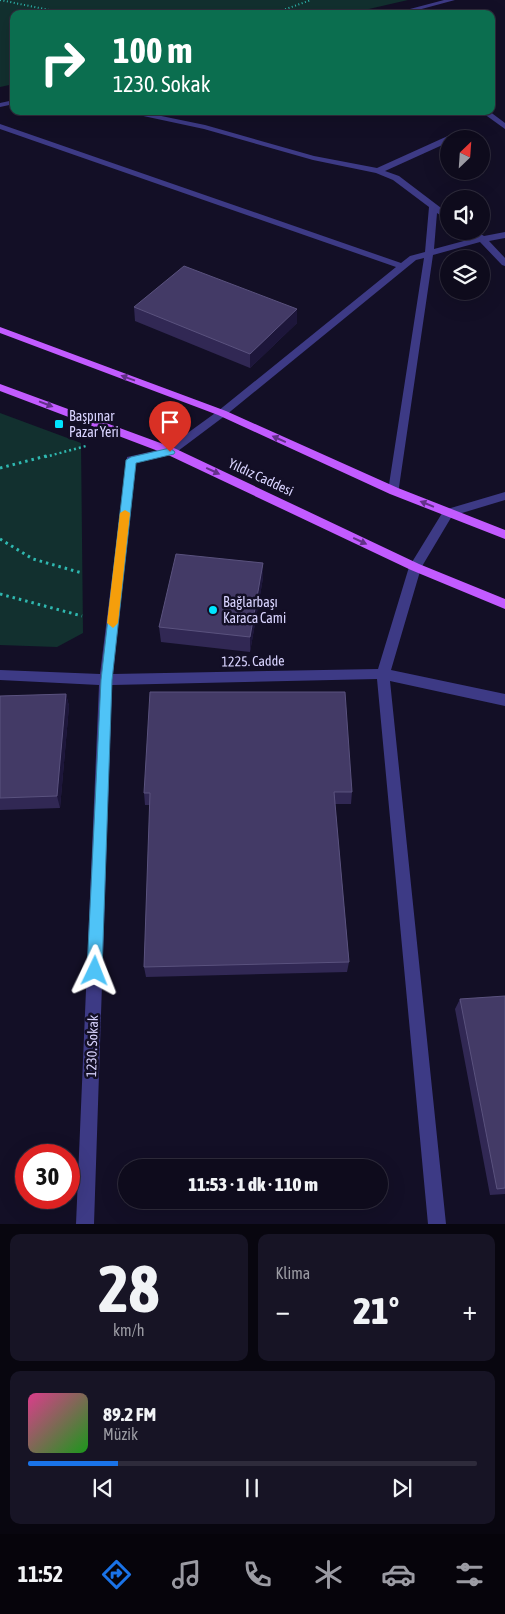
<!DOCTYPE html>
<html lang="tr">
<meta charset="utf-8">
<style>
body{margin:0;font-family:"Asap Condensed",sans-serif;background:#171425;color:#f1f3f6;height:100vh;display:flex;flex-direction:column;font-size:19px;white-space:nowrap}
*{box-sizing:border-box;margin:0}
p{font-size:16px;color:#9b9ba3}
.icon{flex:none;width:28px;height:28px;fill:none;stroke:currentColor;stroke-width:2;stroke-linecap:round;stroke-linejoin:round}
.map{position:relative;height:1224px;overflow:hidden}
.drawer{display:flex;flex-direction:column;gap:10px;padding:10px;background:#08060f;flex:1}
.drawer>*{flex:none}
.guide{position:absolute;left:10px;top:10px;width:485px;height:105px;border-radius:10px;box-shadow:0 5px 20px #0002,0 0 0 1px #2e2b3b;background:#0b6e4f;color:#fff;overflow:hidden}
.needle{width:32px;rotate:25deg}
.controls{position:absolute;left:440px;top:130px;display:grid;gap:10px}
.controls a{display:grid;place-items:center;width:50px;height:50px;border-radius:50%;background:#0e0b1c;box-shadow:0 5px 20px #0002,0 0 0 1px #2e2b3b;font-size:25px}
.speed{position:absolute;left:15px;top:1144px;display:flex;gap:10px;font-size:25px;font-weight:700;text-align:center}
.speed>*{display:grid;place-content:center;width:65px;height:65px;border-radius:50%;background:#0e0b1c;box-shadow:0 5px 20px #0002,0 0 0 1px #2e2b3b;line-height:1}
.speed .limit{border:8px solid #d22;background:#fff;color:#111}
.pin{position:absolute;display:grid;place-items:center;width:42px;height:42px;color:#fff;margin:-51px -21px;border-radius:50% 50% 50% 0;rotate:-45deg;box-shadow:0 0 5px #0007}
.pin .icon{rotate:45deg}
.me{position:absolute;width:55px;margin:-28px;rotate:2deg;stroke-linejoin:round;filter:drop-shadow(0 0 4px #0008)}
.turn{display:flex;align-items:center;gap:18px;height:105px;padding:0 20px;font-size:22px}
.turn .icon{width:65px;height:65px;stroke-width:2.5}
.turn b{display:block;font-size:35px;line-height:42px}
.big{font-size:38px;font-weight:800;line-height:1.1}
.drawer .card{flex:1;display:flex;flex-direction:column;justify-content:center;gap:8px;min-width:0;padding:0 18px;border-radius:10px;background:#171425}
.drawer .dial{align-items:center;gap:0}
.dial b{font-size:65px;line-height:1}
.song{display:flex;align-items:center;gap:15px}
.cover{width:60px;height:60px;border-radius:8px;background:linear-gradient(135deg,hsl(330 70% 55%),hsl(120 70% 35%))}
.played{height:5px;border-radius:2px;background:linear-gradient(90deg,#1a73e8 20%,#2e2b3b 20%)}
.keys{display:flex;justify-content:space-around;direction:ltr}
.heat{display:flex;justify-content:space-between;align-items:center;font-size:28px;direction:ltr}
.drawer .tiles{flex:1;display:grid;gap:10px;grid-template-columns:1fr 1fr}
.card:last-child{grid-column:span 2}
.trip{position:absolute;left:118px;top:1159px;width:270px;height:50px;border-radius:25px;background:#0e0b1c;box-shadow:0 5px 20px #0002,0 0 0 1px #2e2b3b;font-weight:800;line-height:50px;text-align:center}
.tabs{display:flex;height:80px;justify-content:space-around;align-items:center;background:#06040b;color:#9b9ba3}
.tabs .icon{width:35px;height:35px}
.tabs .active{color:#1a73e8}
.tabs b{font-size:22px;color:#f1f3f6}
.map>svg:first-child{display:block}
.green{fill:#12302f}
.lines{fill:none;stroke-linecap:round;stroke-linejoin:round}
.path-far2{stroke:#2fb8b0;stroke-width:2;stroke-dasharray:1 2.5;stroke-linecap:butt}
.path-far1{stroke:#2fb8b0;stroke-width:2.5;stroke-dasharray:2 3;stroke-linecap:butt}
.path{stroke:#2fb8b0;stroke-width:3;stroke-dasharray:2.5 4;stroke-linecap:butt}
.minor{fill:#3d3a85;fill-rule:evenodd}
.major{fill:#c25bff;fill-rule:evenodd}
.wall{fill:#312854}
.shaded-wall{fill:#1d163a}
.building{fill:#433a66;stroke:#5a527e}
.oneway{fill:#623188}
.route{fill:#4fc3f7;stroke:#337fa1}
.slow{fill:#f59e0b}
.poi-dot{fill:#00e5ff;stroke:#130f26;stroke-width:2}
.labels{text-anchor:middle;stroke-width:5;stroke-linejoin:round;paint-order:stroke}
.poi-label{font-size:14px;fill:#d9d4ff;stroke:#130f26;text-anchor:start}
.street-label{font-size:14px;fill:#d9d4ff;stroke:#130f26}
</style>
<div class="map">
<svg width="505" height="1224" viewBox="0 0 505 1224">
<rect width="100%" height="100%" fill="#130f26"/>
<path class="green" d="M0,0H408L347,14H14V84L0,87Z
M0,413L81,443L83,633L57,647L0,645Z"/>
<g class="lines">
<path class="path-far2" d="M0,0L69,14
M272,14L311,0"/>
<path class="path-far1" d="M45,457L86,446"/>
<path class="path" d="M0,468L50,455
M0,539L33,559L82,573
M0,594L82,616"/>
<path class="minor" d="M444,0H455L403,14H391Z
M14,100V104L0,107V103Z
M120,111H137L205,125L314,156L377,168L461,130H467V134L457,139H449V142L385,171L399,176L449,214V221L437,213L434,249L475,238L466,231H476L484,236L505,232V238L489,241L505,258V266L502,265L480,242L433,255L398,494H390L388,491L424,258L416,260L226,415L174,454L136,463L113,674L378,669L409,567L444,510L505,492V500L452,516L421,568L391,670L505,694V706L390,681L446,1224H428L377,679L112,685L94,1224H76L99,685L0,680V670L100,674L127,457L167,448L218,411L396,267L0,129V124L401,263L410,256L425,252L429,207L393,180L376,173L313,160L204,129Z
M480,111H489L505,123V129Z"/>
<path class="major" d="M0,327L226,411L398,488L505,530V539L390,494L218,415L0,333Z
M0,384L174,448L419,564L505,599V609L411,570L166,454L0,391Z"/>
</g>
<path class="wall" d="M134,307L297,323L250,368L135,321Z
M263,563V578L250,652L161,642L159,627Z
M66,694L69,706L60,808L0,810V696Z
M352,792L351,804H335L349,962L347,972L146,977L144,967L150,805H145L144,793Z
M505,996V1194L490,1195L455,1009L460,999Z"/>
<path class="shaded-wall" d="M297,309V323L250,368V354Z
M263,563V578L250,652V637Z
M66,694L69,706L60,808L57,796Z"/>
<path class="building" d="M184,266L297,309L250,354L134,307Z
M176,554L263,563L250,637L159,627Z
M150,692H345L352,792H334L349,962L144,967L150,793H144Z
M66,694L57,796L0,798V696Z
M505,996V1188L497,1189L460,999Z"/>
<defs><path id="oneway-solid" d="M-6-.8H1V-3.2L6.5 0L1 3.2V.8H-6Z" transform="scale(1.25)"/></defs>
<g class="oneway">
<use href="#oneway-solid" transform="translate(128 378) rotate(-160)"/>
<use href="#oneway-solid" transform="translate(46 404) rotate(21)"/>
<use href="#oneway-solid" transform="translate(279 439) rotate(-156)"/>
<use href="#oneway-solid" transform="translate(213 471) rotate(25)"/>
<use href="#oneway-solid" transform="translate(427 504) rotate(-158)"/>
<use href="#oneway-solid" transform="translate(360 541) rotate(25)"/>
</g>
<path class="route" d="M170,448L175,452L174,454L136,463L112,680L102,971L100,977L95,979L90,977L87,971L101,680L126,460L131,457Z"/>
<path class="slow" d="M125,510L130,513L118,623L113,628L107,623L120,513Z"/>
<g class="poi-dot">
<rect x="54" y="419" width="10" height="10" rx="2.5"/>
<circle cx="213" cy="610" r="5"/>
</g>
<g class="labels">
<g class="poi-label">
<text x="69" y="421">Başpınar<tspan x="69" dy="16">Pazar Yeri</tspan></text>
<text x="223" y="607">Bağlarbaşı<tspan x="223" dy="16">Karaca Cami</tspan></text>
</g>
<g class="street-label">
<text transform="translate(261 477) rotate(25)" y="5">Yıldız Caddesi</text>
<text transform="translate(253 661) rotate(-1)" y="5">1225. Cadde</text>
<text transform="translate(92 1046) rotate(-88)" y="5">1230. Sokak</text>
</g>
</g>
</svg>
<div class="controls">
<a><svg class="needle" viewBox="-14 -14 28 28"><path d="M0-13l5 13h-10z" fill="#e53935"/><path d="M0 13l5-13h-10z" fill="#9b9ba3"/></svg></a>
<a><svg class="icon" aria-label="sound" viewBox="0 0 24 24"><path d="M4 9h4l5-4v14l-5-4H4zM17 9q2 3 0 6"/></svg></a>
<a><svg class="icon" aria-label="layers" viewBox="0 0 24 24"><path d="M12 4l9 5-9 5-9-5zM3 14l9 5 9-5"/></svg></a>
</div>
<div class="speed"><div class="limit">30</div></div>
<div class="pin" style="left:170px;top:452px;background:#d93025"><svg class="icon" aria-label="arrive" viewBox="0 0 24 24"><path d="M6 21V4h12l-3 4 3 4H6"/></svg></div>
<svg class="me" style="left:95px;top:971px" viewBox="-20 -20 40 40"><path d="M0-17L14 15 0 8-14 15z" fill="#4fc3f7" stroke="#fff" stroke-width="4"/></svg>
<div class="trip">11:53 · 1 dk · 110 m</div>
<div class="guide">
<div class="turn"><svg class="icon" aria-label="right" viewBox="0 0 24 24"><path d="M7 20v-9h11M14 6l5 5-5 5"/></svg><div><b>100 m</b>1230. Sokak</div></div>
</div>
</div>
<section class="drawer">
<div class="tiles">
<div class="card dial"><b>28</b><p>km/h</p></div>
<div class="card"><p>Klima</p>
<div class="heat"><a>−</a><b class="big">21°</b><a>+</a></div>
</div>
<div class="card">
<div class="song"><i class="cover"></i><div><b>89.2 FM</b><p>Müzik</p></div></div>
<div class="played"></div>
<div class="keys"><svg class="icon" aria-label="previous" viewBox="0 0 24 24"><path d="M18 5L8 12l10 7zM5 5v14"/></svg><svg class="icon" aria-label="pause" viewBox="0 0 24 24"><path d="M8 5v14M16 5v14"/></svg><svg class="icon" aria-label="next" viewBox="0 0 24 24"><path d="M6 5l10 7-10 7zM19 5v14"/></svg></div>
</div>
</div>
</section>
<nav class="tabs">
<b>11:52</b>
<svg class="icon active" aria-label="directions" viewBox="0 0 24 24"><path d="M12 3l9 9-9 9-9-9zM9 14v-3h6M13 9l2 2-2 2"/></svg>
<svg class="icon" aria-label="music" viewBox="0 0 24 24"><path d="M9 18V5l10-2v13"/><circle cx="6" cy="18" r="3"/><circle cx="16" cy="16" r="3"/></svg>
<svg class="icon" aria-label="phone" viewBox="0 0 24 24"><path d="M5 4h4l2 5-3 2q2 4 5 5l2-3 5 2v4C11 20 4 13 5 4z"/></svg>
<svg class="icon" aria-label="climate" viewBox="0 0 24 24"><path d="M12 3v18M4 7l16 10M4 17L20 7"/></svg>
<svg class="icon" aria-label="car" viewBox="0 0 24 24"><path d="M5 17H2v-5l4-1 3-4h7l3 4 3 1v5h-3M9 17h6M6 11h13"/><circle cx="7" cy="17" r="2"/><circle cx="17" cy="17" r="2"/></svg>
<svg class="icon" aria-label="filters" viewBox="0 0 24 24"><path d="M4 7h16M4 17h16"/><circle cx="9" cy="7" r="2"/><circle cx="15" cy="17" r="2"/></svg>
</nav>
